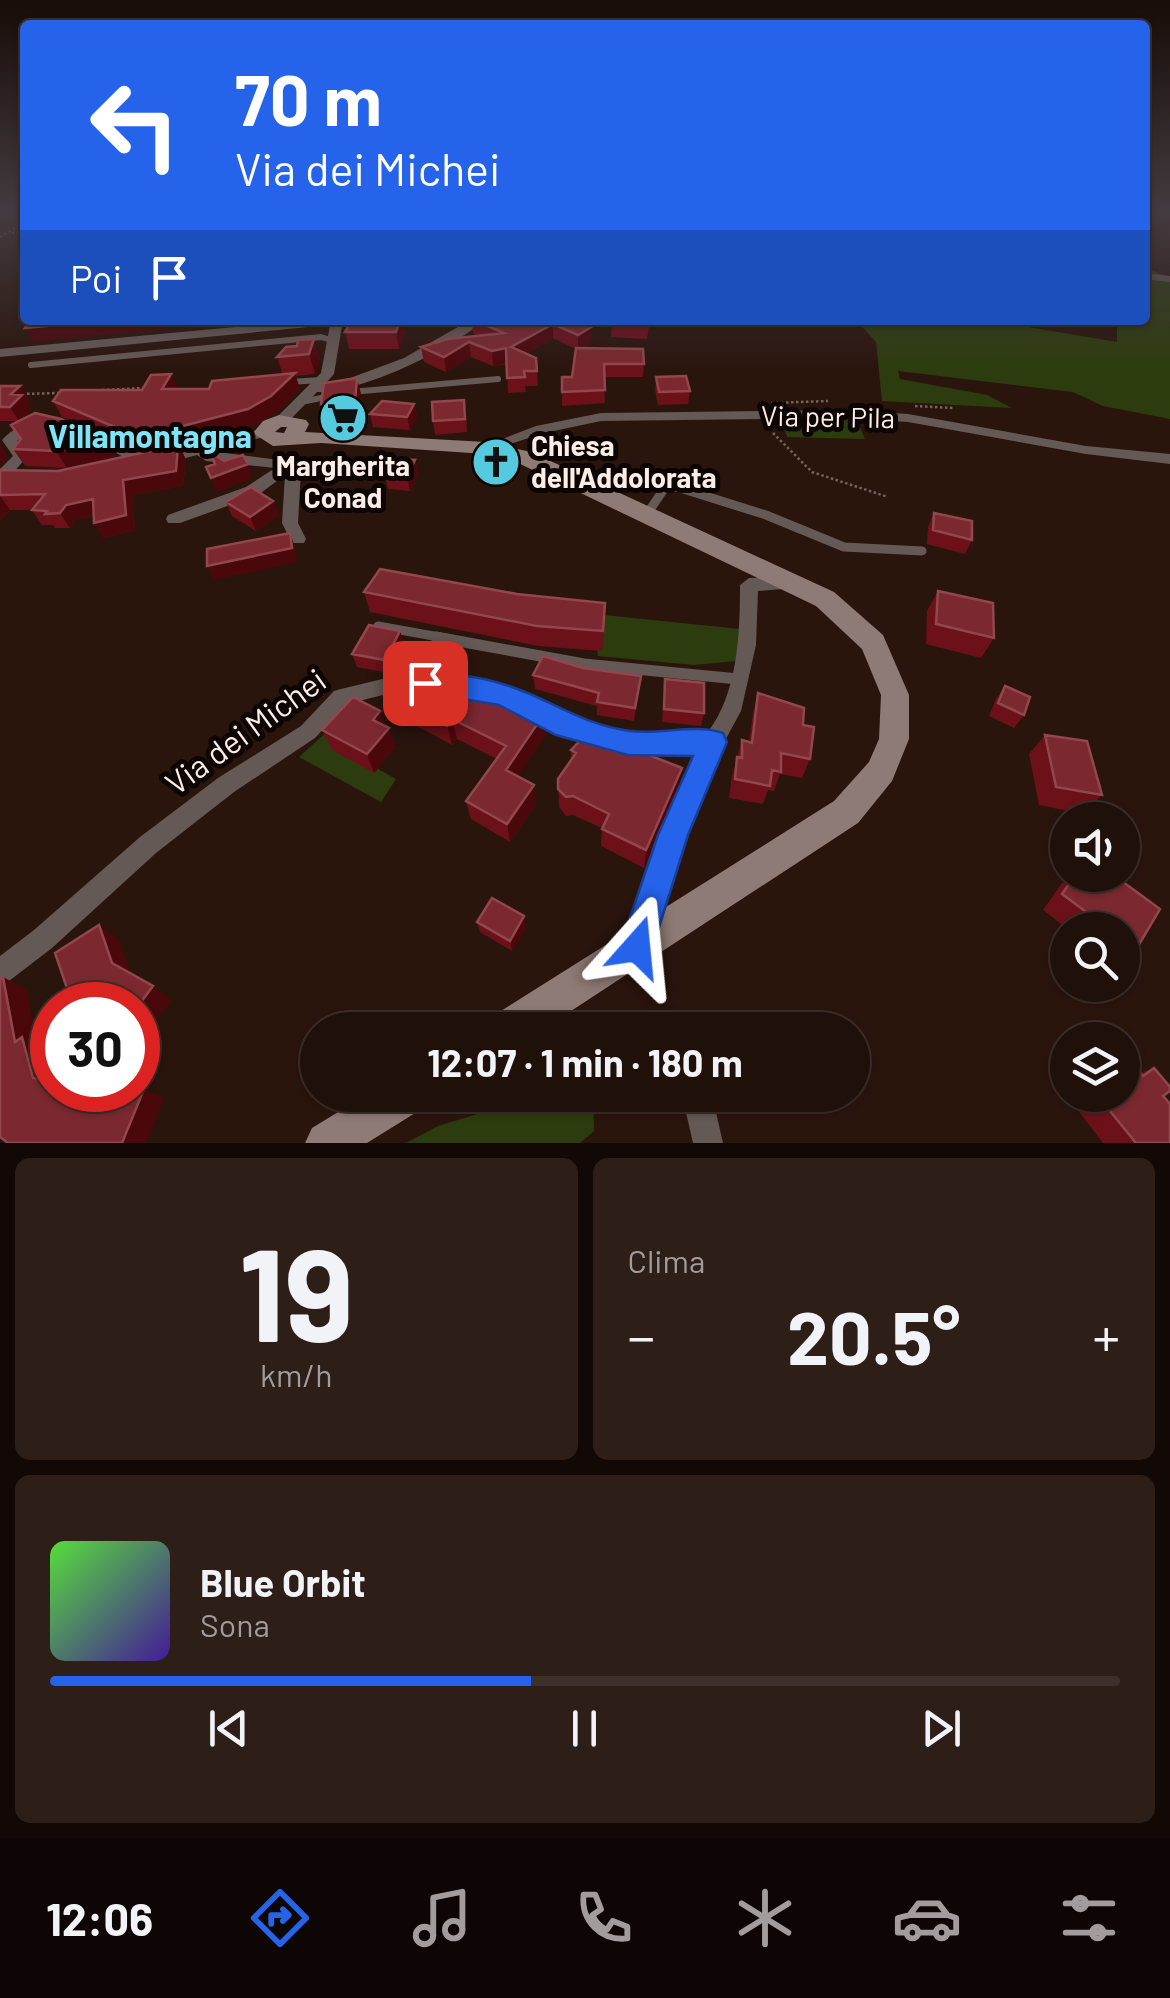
<!DOCTYPE html>
<html lang="it">
<meta charset="utf-8">
<style>
body{margin:0;font-family:Barlow,sans-serif;background:#2d1e18;color:#f1f3f6;height:100vh;display:flex;flex-direction:column;font-size:38px;white-space:nowrap}
*{box-sizing:border-box;margin:0}
p{font-size:32px;color:#a29d9c}
.icon{flex:none;width:55px;height:55px;fill:none;stroke:currentColor;stroke-width:2;stroke-linecap:round;stroke-linejoin:round}
.map{position:relative;height:1143px;overflow:hidden}
.side{display:flex;flex-direction:column;gap:15px;padding:15px;background:#120906;flex:1}
.side>*{flex:none}
.guide{position:absolute;left:20px;top:20px;width:1130px;height:305px;border-radius:10px;box-shadow:0 2px 8px #0004,0 0 0 2px #3d302b;background:#2563eb;color:#fff;overflow:hidden}
.tools{position:absolute;left:1050px;top:802px;display:grid;gap:20px}
.tools a{display:grid;place-items:center;width:90px;height:90px;border-radius:50%;background:#20100a;box-shadow:0 2px 8px #0004,0 0 0 2px #3d302b;font-size:50px}
.speed{position:absolute;left:30px;top:982px;display:flex;gap:20px;font-size:50px;font-weight:700;text-align:center}
.speed>*{display:grid;place-content:center;width:130px;height:130px;border-radius:50%;background:#20100a;box-shadow:0 2px 8px #0004,0 0 0 2px #3d302b;line-height:1}
.speed .limit{border:15px solid #d22;background:#fff;color:#111}
.pin{position:absolute;display:grid;place-items:center;width:85px;height:85px;color:#fff;margin:-42px;border-radius:20px;box-shadow:0 5px 15px #0006}
.me{position:absolute;width:110px;margin:-55px;rotate:18deg;stroke-linejoin:round;filter:drop-shadow(0 0 8px #0008)}
.turn{display:flex;align-items:center;gap:35px;height:210px;padding:0 50px;font-size:45px}
.turn .icon{width:130px;height:130px;stroke-width:2.5}
.turn b{display:block;font-size:70px;line-height:85px}
.then{display:flex;align-items:center;height:95px;padding:0 50px;background:#0003;gap:20px;font-size:38px}
.big{font-size:75px;font-weight:700;line-height:1.1}
.side .widget{flex:1;display:flex;flex-direction:column;justify-content:center;gap:15px;min-width:0;padding:0 35px;border-radius:15px;background:#2d1e18}
.side .dial{align-items:center;gap:0}
.dial b{font-size:130px;line-height:1}
.song{display:flex;align-items:center;gap:30px}
.cover{width:120px;height:120px;border-radius:15px;background:linear-gradient(135deg,hsl(110 70% 55%),hsl(260 70% 35%))}
.played{height:10px;border-radius:5px;background:linear-gradient(90deg,#2563eb 45%,#3d302b 45%)}
.keys{display:flex;justify-content:space-around;direction:ltr}
.heat{display:flex;justify-content:space-between;align-items:center;font-size:55px;direction:ltr}
.side .tiles{flex:1;display:grid;gap:15px;grid-template-columns:1fr 1fr}
.widget:last-child{grid-column:span 2}
.trip{position:absolute;left:300px;top:1012px;width:570px;height:100px;border-radius:50px;background:#20100a;box-shadow:0 2px 8px #0004,0 0 0 2px #3d302b;font-weight:700;line-height:100px;text-align:center}
.tab-bar{display:flex;height:160px;justify-content:space-around;align-items:center;background:#0d0604;color:#a29d9c}
.tab-bar .icon{width:70px;height:70px}
.tab-bar .on{color:#2563eb}
.tab-bar b{font-size:45px;color:#f1f3f6}
.map>svg:first-child{display:block}
.green{fill:#2d3c0f}
.lines{fill:none;stroke-linecap:round;stroke-linejoin:round}
.path{stroke:#76635b;stroke-width:2.5;stroke-dasharray:2.5 2.5;stroke-linecap:butt}
.lane-far2{stroke:#655955;stroke-width:6}
.lane-far1{stroke:#655955;stroke-width:9}
.lane{stroke:#655955;stroke-width:11}
.street{fill:#655955;fill-rule:evenodd}
.secondary{fill:#8f7b76;fill-rule:evenodd}
.wall{fill:#6c111a}
.shaded-wall{fill:#4b080c}
.building{fill:#7c2830;stroke:#90474d;stroke-width:2.5}
.route{fill:#2563eb;stroke:#184099;stroke-width:2.5}
.labels{text-anchor:middle;stroke-width:10;stroke-linejoin:round;paint-order:stroke}
.street-label{font-size:28px;fill:#fdede7;stroke:#0c0503}
.poi-label{font-size:28px;font-weight:bold;fill:#fdede7;stroke:#0c0503;text-anchor:start}
.quarter-label{font-size:32px;font-weight:bold;fill:#7de5f9;stroke:#0c0503}
.near-street-label{font-size:32px;fill:#fdede7;stroke:#0c0503}
</style>
<div class="map">
<svg width="1170" height="1143" viewBox="0 0 1170 1143">
<rect width="100%" height="100%" fill="#2a150d"/>
<path class="green" d="M1145,267L1170,278V419L1103,406L1073,392L898,371L900,379L987,395L1012,408L882,401L876,342L856,320H1015L1016,325L1117,342V320H1145Z
M781,416L855,417L865,439L787,437Z
M604,615L740,629L736,661L694,665L598,656L597,650H602Z
M341,719L374,773L378,769L396,779L381,802L299,757Z
M540,1095H593L594,1131L580,1143H406L438,1126Z"/>
<g class="lines">
<path class="path" d="M12,233L25,231
M0,237L25,222
M102,390L144,388
M22,394L59,393
M771,403L828,401
M915,406L953,408
M773,433L812,472L888,497"/>
<path class="lane-far2" d="M31,365L321,337L331,340
M289,382L322,380
M351,392L498,379
M301,402L331,396"/>
<path class="lane-far1" d="M647,514L664,489L677,487L766,515L844,547L922,551
M378,626L450,639"/>
<path class="lane" d="M436,637L584,664L738,679"/>
<path class="street" d="M1145,273L1170,276V282L1145,279Z
M310,320H343L334,374L325,384H334L404,358L470,320H485C449,350 364,392 317,392L287,423L282,424L275,420L277,417L321,373L330,325L0,357V349Z
M847,410L908,414L1086,446L1170,454V464L1086,454L908,422L847,418L601,421L544,433L486,452L479,448L536,426L601,413Z
M44,418L61,419L83,426L154,462L151,465H141C113,455 74,423 45,426C34,427 26,434 17,441L28,456L10,476L0,477V469L13,456L2,440C14,427 27,422 44,418Z
M263,429L270,433L268,436L210,451L295,462L301,470L298,523L306,539L304,543H292L282,523L285,475L258,495L180,523H168L166,519L168,515L246,487L275,468L206,461L197,455L162,464L157,462L155,459L157,456Z
M788,577L794,578L797,583L794,588L758,591L756,645L741,711L721,748L685,835L647,952L638,956L629,952L625,943L661,835L698,753L665,755L628,752L559,733L501,702L451,691H399L347,704L315,738L234,792L156,853L52,948L9,981L0,985V956L34,930L140,837L218,778L301,726L334,691L341,689L399,675H451L505,687L570,719L628,734L665,737L707,733C738,694 740,633 740,585L749,578Z
M563,1016H602L612,1020L616,1030H549L553,1020Z
M682,1095H712L723,1143H693Z"/>
<path class="secondary" d="M279,415L306,420L309,424L305,432L486,442L531,452L834,592L883,635L909,695V739L892,781L858,823L542,1030H487L493,1016L834,801L869,762L879,739L881,695L862,649L816,606L516,462L486,454L321,443L273,446L253,433L263,421ZM281,427H287L284,433L275,432Z
M366,1095H426L420,1110L367,1143H305L312,1128Z"/>
</g>
<path class="wall" d="M352,320H409L399,349H349L345,332Z
M435,320H462L458,323Z
M472,320H593L586,325L591,327V342L582,348L644,364L643,377H604L605,403L562,406V377H572L576,349L553,338L526,354L536,358L538,386H525L526,392L508,393L507,364L493,366L471,357L446,372L424,362L421,347L478,336L473,333Z
M612,320H650L647,339L611,337Z
M286,347L320,358L315,374L295,376L300,389L277,412L255,425L179,445L186,460L183,486L132,495L135,530L103,538L93,516L76,519L70,528H55L53,525H42L32,510H10L0,520V470L58,471L175,446L140,450L62,417L53,401L178,389H209L283,375L277,357Z
M656,377L690,391L688,404L658,405L655,390Z
M0,386L29,400L27,402L31,409L20,421L106,442L116,458L67,468L25,466L13,449L21,439L19,421H0Z
M362,398L360,421L327,424L321,404Z
M414,404L417,417L410,430L373,427L370,414Z
M466,413L467,432L435,435L433,421Z
M415,460L418,474L410,491L388,489L385,475Z
M226,502L279,515L256,531L232,516Z
M934,513L972,540L965,554L927,544L928,527Z
M938,591L994,638L981,658L926,644L927,611Z
M364,592L605,623L602,651L538,646L370,612Z
M400,631L404,645L389,673L357,667L352,654Z
M583,668L641,676L634,721L597,715V706L535,689L533,675Z
M665,679L704,713L701,726L662,722Z
M1005,686L1024,715L1014,728L989,716L996,699Z
M758,693L803,725L810,759L802,778L780,774L774,791L768,790L763,804L729,798L732,776L742,740L749,742L753,713Z
M407,705L546,734L517,776L536,804L510,842L471,819L466,801L497,759L457,739L452,745L413,724Z
M385,726L389,728L395,747L374,773L332,750L322,730Z
M580,728L678,787L644,868L601,846L602,828L573,815L566,816L559,807L558,779L571,760V750L580,741Z
M1045,735L1102,795L1083,814L1039,805L1029,754Z
M1071,875H1094L1109,886L1119,879L1137,948L1122,957V930H1069L1043,910L1062,883Z
M477,922L526,927L512,951L480,932Z
M1068,1060V1081L1057,1068Z
M1154,1068L1163,1096L1170,1143H1103L1067,1096L1122,1095L1140,1073Z"/>
<path class="shaded-wall" d="M111,320H262L33,342L25,328Z
M400,320H409L399,349L396,332Z
M574,320H593L574,335Z
M553,324V338L512,362L511,347Z
M591,327V342L578,350V335Z
M314,339L320,358L315,374L309,354Z
M469,342L471,357L446,372L444,357Z
M506,348L507,363L493,366L492,351Z
M295,373L300,389L277,412L255,425L179,445L186,460L183,486L132,495L135,530L103,538L94,523L123,480L178,446L140,450L131,434Z
M171,374L178,390L162,389Z
M357,378L362,398L360,421L355,401Z
M20,386L29,400L27,402L31,409L19,421L10,407L11,394Z
M414,404L417,417L410,430L407,417Z
M106,442L116,458L67,468L56,451Z
M0,444L8,456L0,465Z
M415,460L418,474L410,491L407,477Z
M248,464L253,478L217,492L211,478Z
M0,496L10,510L0,520Z
M93,499L102,514L76,519L70,528L60,513L66,505Z
M273,501L279,515L256,531L250,517Z
M290,533L295,547L297,562L214,580L207,566Z
M400,631L404,645L389,673L385,660Z
M380,711L387,730L389,728L395,747L374,773L367,754L373,720Z
M544,714L546,734L509,789L506,770Z
M452,719L457,739L452,745L447,726Z
M682,768L678,787L644,868L646,850Z
M534,785L536,804L510,842L507,824Z
M524,916L526,927L512,951L510,941Z
M99,925L119,940L132,977L112,963Z
M3,977L27,990L37,1044L46,1048L52,1071V1086L33,1078L15,1042Z
M153,986L172,1000L138,1043V1006Z
M144,1089L164,1098L146,1143H122Z"/>
<path class="building" d="M31,320H111L25,328Z
M352,320H400L396,332H345Z
M474,320H574L591,327L578,335L553,324L511,347L536,358L537,371H524L525,377L507,378L506,348L492,351L469,342L444,357L421,347L448,339L504,333Z
M314,339L309,354L277,357L286,347L297,346L298,340Z
M576,348L643,349L644,364H604L605,390L562,392V377H572Z
M295,373L271,396L248,409L171,429L131,434L53,401L61,390H142L151,375L171,374L162,389H209L212,381Z
M686,376L690,391L659,392L656,377Z
M357,378L355,401L321,404L324,383Z
M0,386H20L11,394L22,395L10,407H0Z
M464,400L465,419L433,421L432,402Z
M382,401L414,404L407,417L370,414Z
M35,413L61,419L106,442L56,451L13,449L21,439L11,425Z
M178,445L176,471L123,480L126,515L94,523L93,499L66,505L60,513L45,514L47,511L32,510L45,494L0,495V470L58,471Z
M210,452L224,461L243,455L248,464L211,478L206,467L215,464Z
M393,459L415,460L407,477L385,475Z
M251,487L273,501L250,517L226,502Z
M934,513L972,521V540L933,530Z
M290,533L292,548L207,566V549Z
M380,569L517,594L605,603L603,631L537,626L364,592Z
M938,591L993,603L994,638L936,624Z
M369,625L400,631L385,660L352,654Z
M543,656L583,668L641,676L635,708L597,702L599,693L533,675Z
M450,677L494,700L499,693L544,714L506,770L534,785L507,824L466,801L506,746L452,719L447,726L407,705L429,680L442,686Z
M665,679L704,683V713L664,709Z
M1005,686L1030,697L1024,715L998,703Z
M758,693L804,708L803,725L814,727L810,759L781,753V772L772,770L770,786L735,779L737,757L742,758V740L752,743Z
M353,697L380,711L373,720L389,728L367,754L322,730Z
M580,728L682,768L646,850L602,829L609,814L573,796L566,797L558,789V779L576,753L571,750L583,738Z
M1045,735L1087,741L1102,795L1056,787Z
M1075,875H1094L1112,889L1119,879L1160,909L1137,948L1129,941L1123,951L1122,930H1097L1089,924L1093,917L1062,894Z
M492,898L524,916L510,941L477,922Z
M99,925L112,963L153,986L138,1006L75,1005L72,1003L55,953Z
M3,977L15,1042L22,1037L33,1078L52,1081V1090H87L110,1092L111,1090L144,1089L122,1143H8L0,1137V979Z
M1124,1054L1143,1076L1154,1068L1170,1087V1091L1163,1096L1170,1104V1143H1136L1097,1095H1122Z"/>
<linearGradient id="sky" x2="0" y2="1"><stop stop-color="#170c07"/><stop offset="0.57" stop-color="#443b40"/><stop offset="1" stop-color="#443b40" stop-opacity="0"/></linearGradient>
<rect width="1170" height="371" fill="url(#sky)"/>
<path class="route" d="M425,673C453,673 482,677 509,686C552,700 582,725 631,731C660,735 696,723 723,733L727,742L688,835L649,959L637,964L625,959L620,947L658,835L693,756L628,755L556,735L499,705L416,691L412,683L416,676Z"/>
<defs>
<g id="supermarket-disc" transform="scale(2.5)"><circle r="9.5" fill="#55cadf" stroke="#0c0503"/><path d="M-6-5.5h2.5l.6 2H6L4.5 2H-2.5L-4.4-4H-6ZM-1.5 3.2a1.3 1.3 0 1 0 .1 0ZM3 3.2a1.3 1.3 0 1 0 .1 0Z" fill="#111"/></g>
<g id="church-disc" transform="scale(2.5)"><circle r="9.5" fill="#55cadf" stroke="#0c0503"/><path d="M-1.2-6h2.4v3.5h3.3v2.4h-3.3V6h-2.4V-.1h-3.3v-2.4h3.3Z" fill="#111"/></g>
</defs>
<g fill-rule="evenodd">
<use href="#supermarket-disc" x="343" y="418"/>
<use href="#church-disc" x="496" y="462"/>
</g>
<g class="labels">
<g class="street-label">
<text transform="translate(828 417) rotate(1)" y="10">Via per Pila</text>
</g>
<g class="poi-label">
<text x="531" y="456">Chiesa<tspan x="531" dy="32">dell'Addolorata</tspan></text>
<text x="343" y="476" text-anchor="middle">Margherita<tspan x="343" dy="32">Conad</tspan></text>
</g>
<g class="quarter-label">
<text x="150" y="448">Villamontagna</text>
</g>
<g class="near-street-label">
<text transform="translate(246 732) rotate(-36)" y="11">Via dei Michei</text>
</g>
</g>
</svg>
<div class="tools">
<a><svg class="icon" aria-label="sound" viewBox="0 0 24 24"><path d="M4 9h4l5-4v14l-5-4H4zM17 9q2 3 0 6"/></svg></a>
<a><svg class="icon" aria-label="search" viewBox="0 0 24 24"><circle cx="10" cy="10" r="6"/><path d="M15 15l6 6"/></svg></a>
<a><svg class="icon" aria-label="layers" viewBox="0 0 24 24"><path d="M12 4l9 5-9 5-9-5zM3 14l9 5 9-5"/></svg></a>
</div>
<div class="speed"><div class="limit">30</div></div>
<div class="pin" style="left:425px;top:683px;background:#d93025"><svg class="icon" aria-label="arrive" viewBox="0 0 24 24"><path d="M6 21V4h12l-3 4 3 4H6"/></svg></div>
<svg class="me" style="left:637px;top:947px" viewBox="-20 -20 40 40"><path d="M0-17L14 15 0 8-14 15z" fill="#2563eb" stroke="#fff" stroke-width="4"/></svg>
<div class="trip">12:07 · 1 min · 180 m</div>
<div class="guide">
<div class="turn"><svg class="icon" aria-label="left" viewBox="0 0 24 24"><path d="M17 20v-9H6M10 6l-5 5 5 5"/></svg><div><b>70 m</b>Via dei Michei</div></div>
<div class="then">Poi<svg class="icon" aria-label="arrive" viewBox="0 0 24 24"><path d="M6 21V4h12l-3 4 3 4H6"/></svg></div>
</div>
</div>
<section class="side">
<div class="tiles">
<div class="widget dial"><b>19</b><p>km/h</p></div>
<div class="widget"><p>Clima</p>
<div class="heat"><a>−</a><b class="big">20.5°</b><a>+</a></div>
</div>
<div class="widget">
<div class="song"><i class="cover"></i><div><b>Blue Orbit</b><p>Sona</p></div></div>
<div class="played"></div>
<div class="keys"><svg class="icon" aria-label="previous" viewBox="0 0 24 24"><path d="M18 5L8 12l10 7zM5 5v14"/></svg><svg class="icon" aria-label="pause" viewBox="0 0 24 24"><path d="M8 5v14M16 5v14"/></svg><svg class="icon" aria-label="next" viewBox="0 0 24 24"><path d="M6 5l10 7-10 7zM19 5v14"/></svg></div>
</div>
</div>
</section>
<nav class="tab-bar">
<b>12:06</b>
<svg class="icon on" aria-label="directions" viewBox="0 0 24 24"><path d="M12 3l9 9-9 9-9-9zM9 14v-3h6M13 9l2 2-2 2"/></svg>
<svg class="icon" aria-label="music" viewBox="0 0 24 24"><path d="M9 18V5l10-2v13"/><circle cx="6" cy="18" r="3"/><circle cx="16" cy="16" r="3"/></svg>
<svg class="icon" aria-label="phone" viewBox="0 0 24 24"><path d="M5 4h4l2 5-3 2q2 4 5 5l2-3 5 2v4C11 20 4 13 5 4z"/></svg>
<svg class="icon" aria-label="climate" viewBox="0 0 24 24"><path d="M12 3v18M4 7l16 10M4 17L20 7"/></svg>
<svg class="icon" aria-label="car" viewBox="0 0 24 24"><path d="M5 17H2v-5l4-1 3-4h7l3 4 3 1v5h-3M9 17h6M6 11h13"/><circle cx="7" cy="17" r="2"/><circle cx="17" cy="17" r="2"/></svg>
<svg class="icon" aria-label="filters" viewBox="0 0 24 24"><path d="M4 7h16M4 17h16"/><circle cx="9" cy="7" r="2"/><circle cx="15" cy="17" r="2"/></svg>
</nav>
